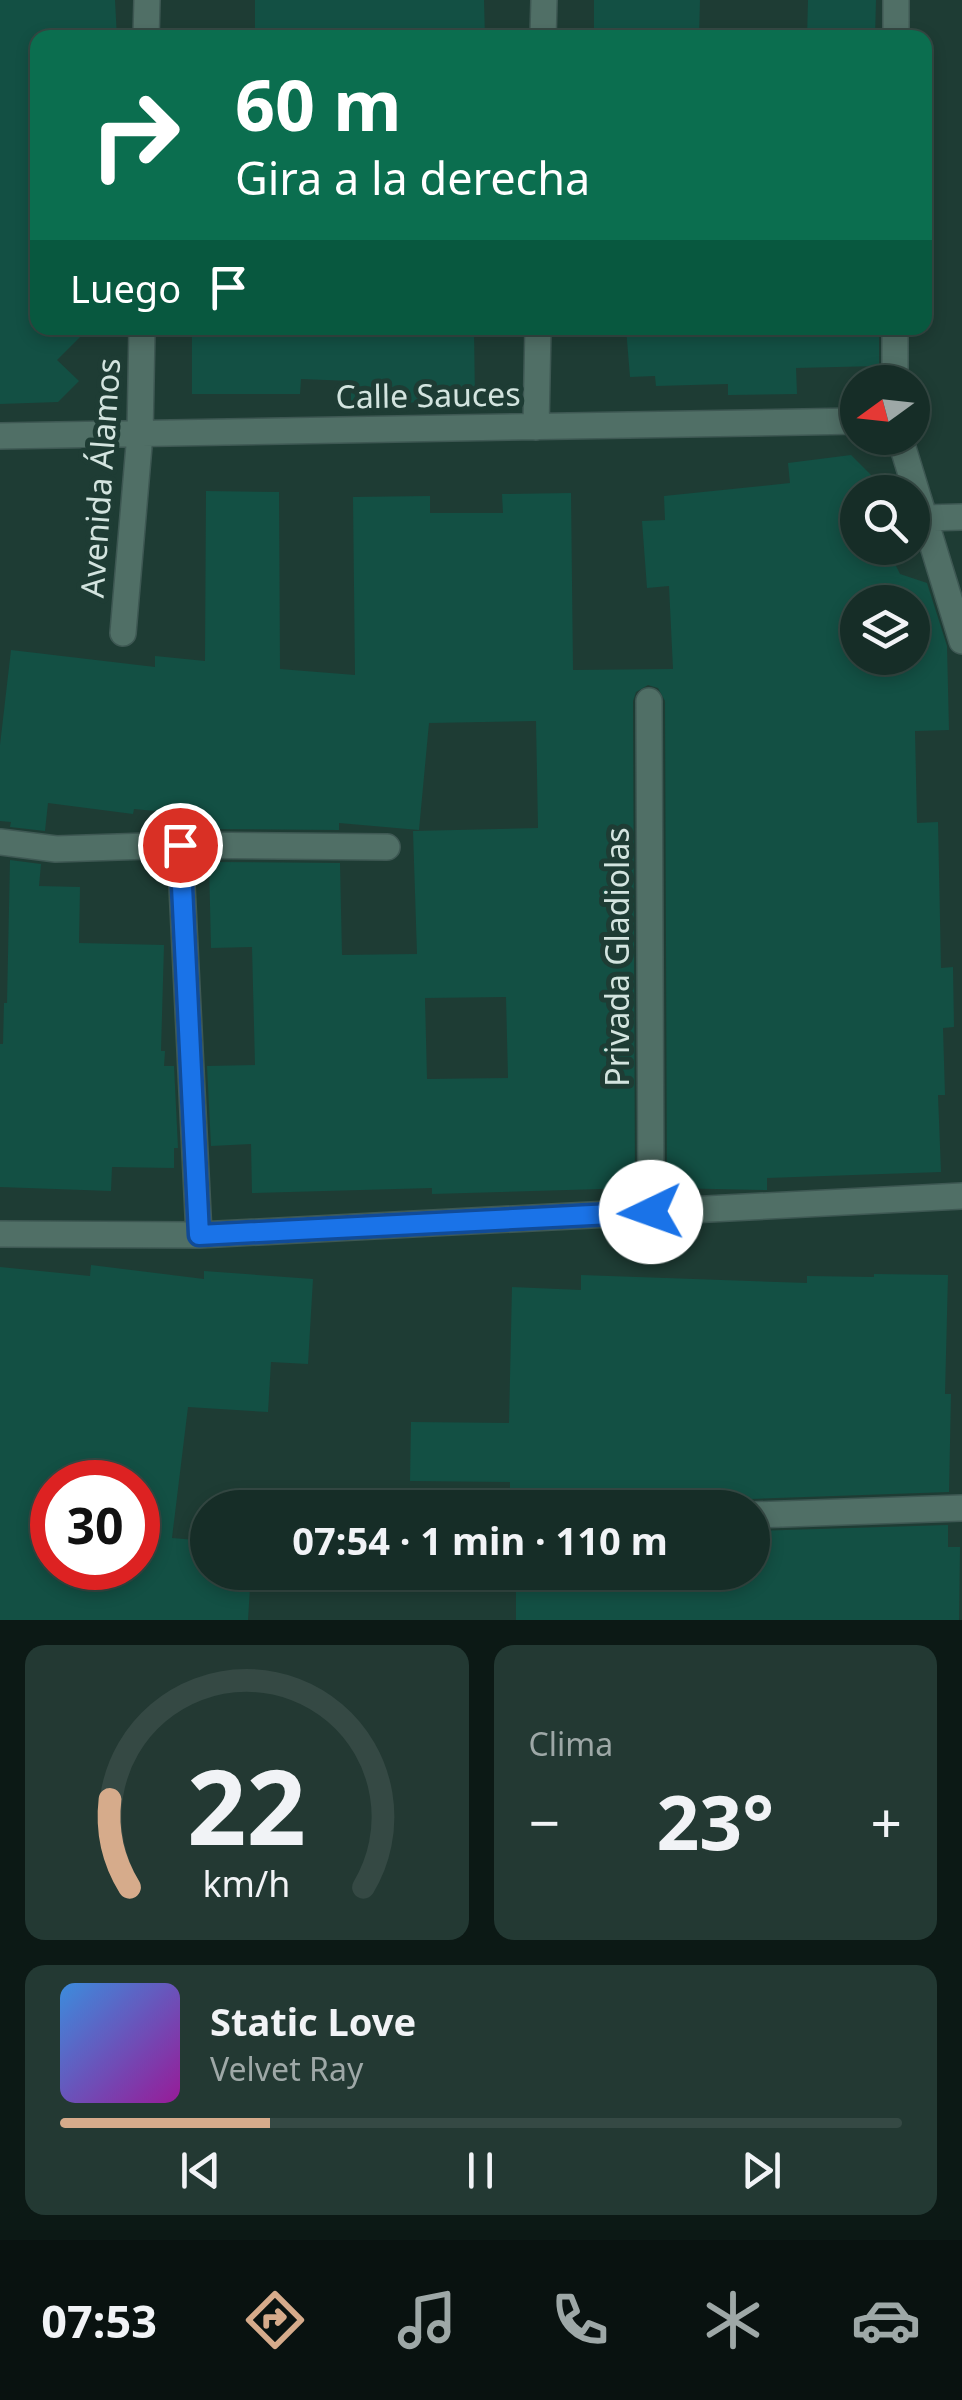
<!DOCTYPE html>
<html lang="es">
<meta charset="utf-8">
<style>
body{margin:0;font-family:"Noto Sans",sans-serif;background:#233933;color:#f1f3f6;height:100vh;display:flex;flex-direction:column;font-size:38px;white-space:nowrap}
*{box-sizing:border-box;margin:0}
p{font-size:32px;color:#9ea8a7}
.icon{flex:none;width:55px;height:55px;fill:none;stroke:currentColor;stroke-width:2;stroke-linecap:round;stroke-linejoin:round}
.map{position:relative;height:1620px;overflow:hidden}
.side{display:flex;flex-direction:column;gap:25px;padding:25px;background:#0c1915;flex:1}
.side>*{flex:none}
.hud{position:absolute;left:30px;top:30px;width:902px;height:305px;border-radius:20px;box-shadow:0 5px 15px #0003,0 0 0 2px #354944;background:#0b6e4f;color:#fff;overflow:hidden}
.needle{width:65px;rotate:255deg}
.buttons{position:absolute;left:840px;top:365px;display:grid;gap:20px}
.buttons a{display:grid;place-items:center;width:90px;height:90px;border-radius:50%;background:#162d27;box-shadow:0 5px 15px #0003,0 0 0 2px #354944;font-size:50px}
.speed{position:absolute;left:30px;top:1460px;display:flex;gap:20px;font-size:50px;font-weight:700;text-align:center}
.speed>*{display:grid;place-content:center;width:130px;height:130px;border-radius:50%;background:#162d27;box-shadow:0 5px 15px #0003,0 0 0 2px #354944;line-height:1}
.speed .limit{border:15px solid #d22;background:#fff;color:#111}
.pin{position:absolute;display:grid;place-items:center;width:85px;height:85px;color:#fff;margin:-42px;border:5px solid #fff;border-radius:50%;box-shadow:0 2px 10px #0007}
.me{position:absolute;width:110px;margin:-55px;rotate:267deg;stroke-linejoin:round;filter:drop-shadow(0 0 8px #0008)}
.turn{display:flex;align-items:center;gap:35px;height:210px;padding:0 40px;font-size:45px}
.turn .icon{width:130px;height:130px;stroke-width:2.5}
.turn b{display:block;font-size:70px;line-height:85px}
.then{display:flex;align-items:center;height:95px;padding:0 40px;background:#0003;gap:20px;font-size:38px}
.big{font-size:75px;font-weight:700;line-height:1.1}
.side .card{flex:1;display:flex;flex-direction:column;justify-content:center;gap:15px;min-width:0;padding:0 35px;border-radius:20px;background:#233933}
.side .dial{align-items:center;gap:0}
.dial svg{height:260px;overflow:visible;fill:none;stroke:#354944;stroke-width:7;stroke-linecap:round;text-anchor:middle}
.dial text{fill:#f1f3f6;stroke:none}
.song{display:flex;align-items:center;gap:30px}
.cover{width:120px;height:120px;border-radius:15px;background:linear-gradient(135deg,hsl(210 70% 55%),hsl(300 70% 35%))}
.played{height:10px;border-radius:5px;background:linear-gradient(90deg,#d6ab8b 25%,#354944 25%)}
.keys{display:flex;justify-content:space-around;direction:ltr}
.heat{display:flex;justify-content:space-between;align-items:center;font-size:55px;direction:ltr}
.side .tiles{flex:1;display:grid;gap:25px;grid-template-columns:1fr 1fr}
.card:last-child{grid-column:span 2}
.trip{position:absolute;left:190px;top:1490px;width:580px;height:100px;border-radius:50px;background:#162d27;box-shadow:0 5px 15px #0003,0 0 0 2px #354944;font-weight:700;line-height:100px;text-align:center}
.tabs{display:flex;height:160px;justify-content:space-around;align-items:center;background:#091210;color:#9ea8a7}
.tabs .icon{width:70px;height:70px}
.tabs .current{color:#d6ab8b}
.tabs b{font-size:45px;color:#f1f3f6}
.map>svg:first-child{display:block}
.building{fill:#135044;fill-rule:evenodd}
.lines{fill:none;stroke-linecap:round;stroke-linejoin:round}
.street-casing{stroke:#3e5853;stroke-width:28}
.street{stroke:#506f66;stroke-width:25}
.route-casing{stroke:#114b97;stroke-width:25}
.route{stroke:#1a73e8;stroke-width:18}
.labels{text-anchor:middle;stroke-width:10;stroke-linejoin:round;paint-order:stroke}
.street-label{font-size:32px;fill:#d3e4df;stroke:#1e3c34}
</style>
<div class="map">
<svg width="962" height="1620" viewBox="0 0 962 1620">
<rect width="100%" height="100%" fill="#1e3c34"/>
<path class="building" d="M0,0H115L117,38H38V328H89L57,360L79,381L58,402L0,404Z
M255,0H484L485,38H255Z
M594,0H700L699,38H594Z
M808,0H876L875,38H807Z
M192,328H474L475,402L351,403V381L301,379L300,394H192Z
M626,328H879V366L796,368L797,394L728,395V384L656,386L655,376L630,377Z
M851,455L871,475L873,492H858V548H887L900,574L927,583L947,646L949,730L915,731L917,823L938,822L941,968L953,967L954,1027L943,1028L945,1095H938L941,1172L767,1178V1190L667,1188L665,701L658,688L648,685L636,692L633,701L635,1188L432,1194V1188L252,1193L251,1144L211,1146L207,1066L255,1065L252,947L211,948L209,862L340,863L342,955L417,954L413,831L538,828L536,721L429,723L419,830L339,823V830L208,829V816L134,809L133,814L48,803L45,831L10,827L11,822L0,821V745L11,650L155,667V656L205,661L206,491L279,492L280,669L355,675L353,497L430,496V513H503L502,494L571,493L573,670L673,669L669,586L647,588L642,521L665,520L664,496L790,483L788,463ZM858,602H912V658H858ZM506,997L508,1078L427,1079L425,998Z
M10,860L41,864L39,886L80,887L79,943L164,945L161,1051H165L164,1066H174L178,1148H174V1168L112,1167L111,1191L0,1187V1044H3L4,1003H7Z
M91,1265L204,1279V1271L313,1279L308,1364L271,1362L268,1412L188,1407L172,1538L208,1541V1572H251L248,1620H0V1267L90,1276ZM52,1482H138V1568H52Z
M874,1274L948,1275L945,1394H951L949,1492L751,1499L738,1508H731V1497L639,1495V1508H517V1503H510V1482L410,1481L411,1422L509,1423L512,1287L581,1290V1275L807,1283V1276L874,1277Z
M948,1525V1547H960L959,1620H516V1572H752V1531Z"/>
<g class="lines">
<g class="street-casing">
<path id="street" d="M146,38L147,0
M543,38L544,0
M896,38V0
M895,382V328
M536,427L538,328
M0,436L858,421
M900,438L962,641
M924,518L962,517
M123,633L140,434L142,328
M649,701L651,1212
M0,842L56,849L180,845L387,847
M180,845L199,1235
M0,1234L199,1235L962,1196
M752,1515L962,1508"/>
</g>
<use href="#street" class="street"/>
</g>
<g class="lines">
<g class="route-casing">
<path id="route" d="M180,845L199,1235L651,1212"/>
</g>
<use href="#route" class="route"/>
</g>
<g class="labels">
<g class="street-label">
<text transform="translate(428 396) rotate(-1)" y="11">Calle Sauces</text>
<text transform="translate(101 478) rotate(-86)" y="11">Avenida Álamos</text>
<text transform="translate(618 957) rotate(-90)" y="11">Privada Gladiolas</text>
</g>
</g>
</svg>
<div class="buttons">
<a><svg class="needle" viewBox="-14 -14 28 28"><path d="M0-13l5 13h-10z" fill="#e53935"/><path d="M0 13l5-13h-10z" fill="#9ea8a7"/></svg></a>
<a><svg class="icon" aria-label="search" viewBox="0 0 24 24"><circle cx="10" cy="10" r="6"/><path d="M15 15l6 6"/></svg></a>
<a><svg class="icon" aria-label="layers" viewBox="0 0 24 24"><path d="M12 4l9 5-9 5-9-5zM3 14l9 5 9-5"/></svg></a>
</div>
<div class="speed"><div class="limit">30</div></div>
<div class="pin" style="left:180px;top:845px;background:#d93025"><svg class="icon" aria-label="arrive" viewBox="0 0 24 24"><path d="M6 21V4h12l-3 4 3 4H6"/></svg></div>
<svg class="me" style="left:651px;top:1212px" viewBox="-20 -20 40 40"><circle r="19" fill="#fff"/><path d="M0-13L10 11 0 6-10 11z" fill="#1a73e8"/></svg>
<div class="trip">07:54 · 1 min · 110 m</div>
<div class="hud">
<div class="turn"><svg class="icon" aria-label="right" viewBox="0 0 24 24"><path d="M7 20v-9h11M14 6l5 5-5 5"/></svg><div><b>60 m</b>Gira a la derecha</div></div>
<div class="then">Luego<svg class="icon" aria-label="arrive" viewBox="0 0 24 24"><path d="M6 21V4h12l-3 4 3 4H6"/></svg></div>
</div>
</div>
<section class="side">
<div class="tiles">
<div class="card dial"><svg viewBox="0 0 100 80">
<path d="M14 69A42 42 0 1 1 86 69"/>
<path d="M14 69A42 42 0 0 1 8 42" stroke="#d6ab8b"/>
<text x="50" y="56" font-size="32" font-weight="700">22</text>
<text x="50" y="72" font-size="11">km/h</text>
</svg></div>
<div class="card"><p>Clima</p>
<div class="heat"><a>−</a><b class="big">23°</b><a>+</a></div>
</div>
<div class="card">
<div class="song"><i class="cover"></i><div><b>Static Love</b><p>Velvet Ray</p></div></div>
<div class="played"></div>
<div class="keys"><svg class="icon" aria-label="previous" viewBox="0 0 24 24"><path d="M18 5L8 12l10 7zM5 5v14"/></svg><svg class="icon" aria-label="pause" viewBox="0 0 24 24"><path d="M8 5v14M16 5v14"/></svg><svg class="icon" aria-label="next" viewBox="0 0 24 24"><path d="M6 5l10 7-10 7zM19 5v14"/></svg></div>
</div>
</div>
</section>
<nav class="tabs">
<b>07:53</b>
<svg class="icon current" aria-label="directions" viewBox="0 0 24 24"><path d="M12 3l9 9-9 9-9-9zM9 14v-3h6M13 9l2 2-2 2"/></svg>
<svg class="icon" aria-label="music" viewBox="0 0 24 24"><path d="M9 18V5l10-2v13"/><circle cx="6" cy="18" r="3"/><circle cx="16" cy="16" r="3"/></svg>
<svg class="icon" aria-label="phone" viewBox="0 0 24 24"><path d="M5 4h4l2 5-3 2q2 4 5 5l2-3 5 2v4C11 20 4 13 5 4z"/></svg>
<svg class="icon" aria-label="climate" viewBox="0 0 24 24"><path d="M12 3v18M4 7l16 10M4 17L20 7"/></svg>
<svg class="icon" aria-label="car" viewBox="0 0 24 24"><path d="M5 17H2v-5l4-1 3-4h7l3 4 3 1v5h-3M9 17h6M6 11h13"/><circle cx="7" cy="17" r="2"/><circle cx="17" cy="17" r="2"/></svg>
</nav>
